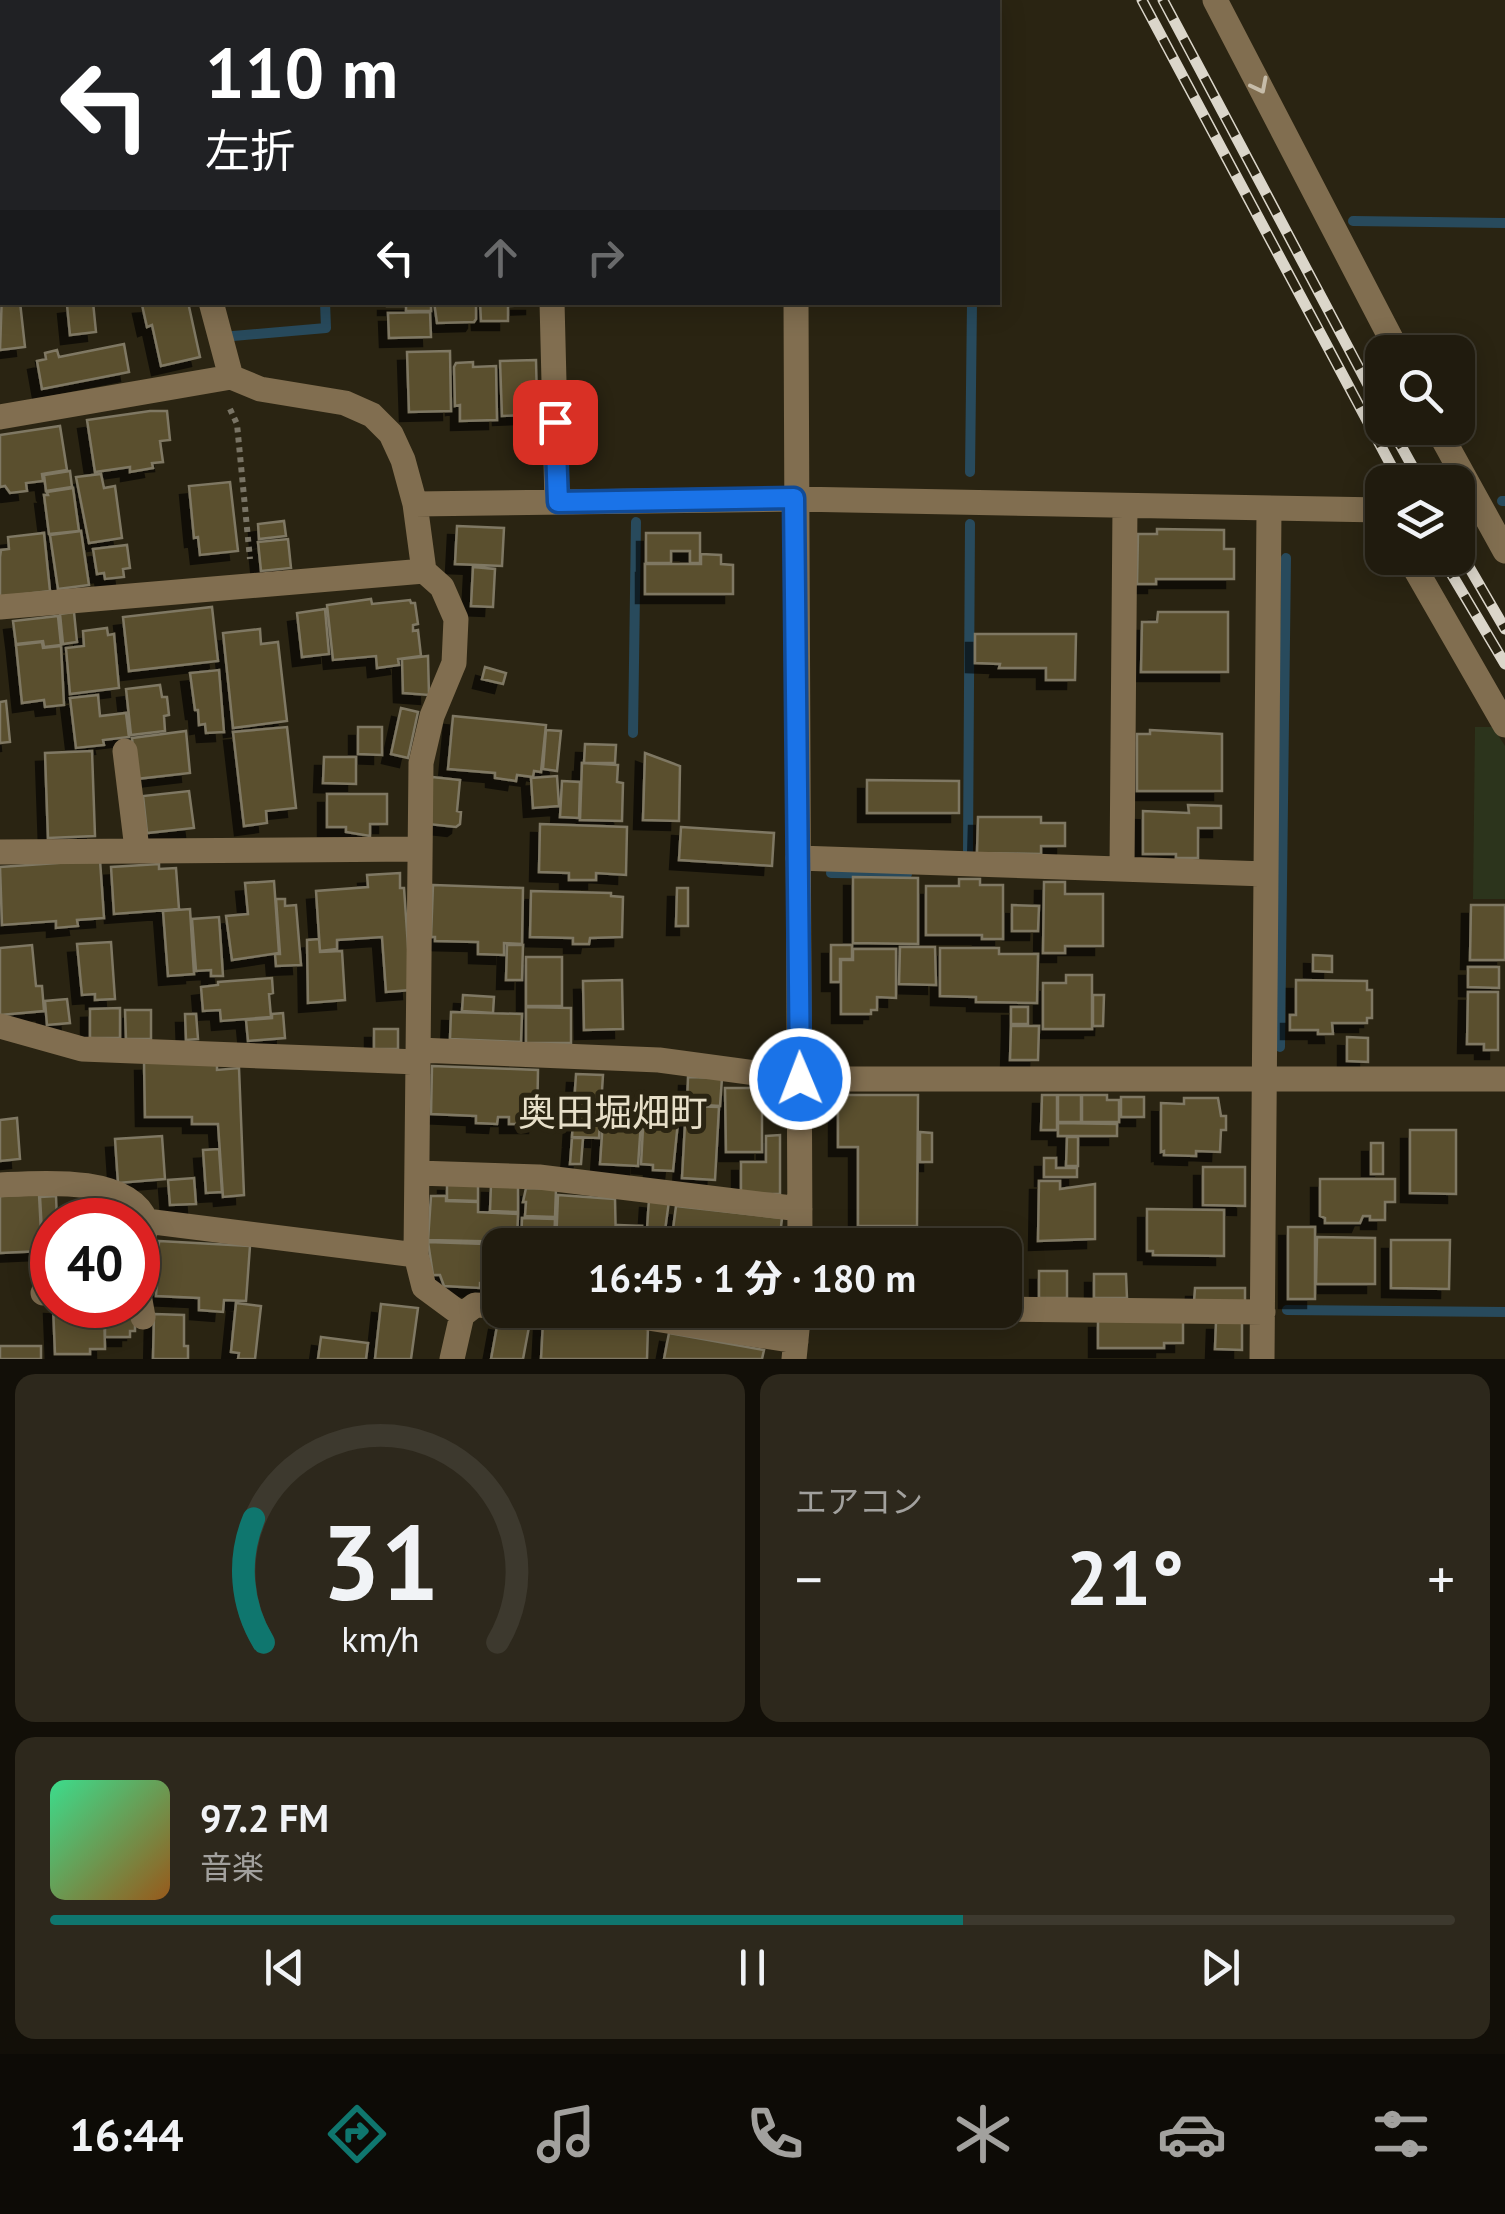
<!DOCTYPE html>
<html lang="ja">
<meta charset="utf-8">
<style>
body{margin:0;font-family:"PT Sans","Noto Sans JP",sans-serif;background:#2d281c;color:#f1f3f6;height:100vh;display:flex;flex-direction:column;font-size:38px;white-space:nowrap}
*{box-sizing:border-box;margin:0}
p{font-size:32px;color:#a2a19e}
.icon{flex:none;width:55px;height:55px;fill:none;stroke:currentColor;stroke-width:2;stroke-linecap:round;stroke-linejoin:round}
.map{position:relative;height:1359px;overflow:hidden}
.sheet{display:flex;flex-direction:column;gap:15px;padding:15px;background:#120f08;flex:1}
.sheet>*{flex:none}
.top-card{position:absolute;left:0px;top:0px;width:1000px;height:305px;box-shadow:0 5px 25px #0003,0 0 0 2px #3d392e;background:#202124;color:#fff;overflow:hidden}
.buttons{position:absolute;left:1365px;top:335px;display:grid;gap:20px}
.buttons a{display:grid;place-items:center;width:110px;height:110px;border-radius:20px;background:#201b0e;box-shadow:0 5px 25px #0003,0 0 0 2px #3d392e;font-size:50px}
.speed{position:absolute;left:30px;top:1198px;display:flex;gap:20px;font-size:50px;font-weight:700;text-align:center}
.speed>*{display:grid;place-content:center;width:130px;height:130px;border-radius:50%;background:#201b0e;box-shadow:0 5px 25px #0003,0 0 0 2px #3d392e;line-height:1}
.speed .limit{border:15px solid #d22;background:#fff;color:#111}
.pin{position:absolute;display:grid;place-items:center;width:85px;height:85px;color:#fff;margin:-42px;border-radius:20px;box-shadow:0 5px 15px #0006}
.me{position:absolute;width:110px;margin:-55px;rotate:359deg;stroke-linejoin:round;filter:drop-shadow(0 0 8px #0008)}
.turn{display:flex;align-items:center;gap:35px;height:210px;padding:0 40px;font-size:45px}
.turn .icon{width:130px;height:130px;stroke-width:2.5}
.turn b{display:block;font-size:70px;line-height:85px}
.lanes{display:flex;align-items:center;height:95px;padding:0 40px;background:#0003;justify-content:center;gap:50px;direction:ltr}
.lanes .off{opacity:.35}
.big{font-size:75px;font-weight:800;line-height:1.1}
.sheet .tile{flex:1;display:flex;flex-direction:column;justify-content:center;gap:15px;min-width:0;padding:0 35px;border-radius:20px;background:#2d281c}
.sheet .dial{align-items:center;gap:0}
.dial svg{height:260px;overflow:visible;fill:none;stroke:#3d392e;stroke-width:7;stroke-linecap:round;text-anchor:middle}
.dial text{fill:#f1f3f6;stroke:none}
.song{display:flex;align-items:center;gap:30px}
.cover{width:120px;height:120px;border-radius:15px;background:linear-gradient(135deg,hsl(150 70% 55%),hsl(30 70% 35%))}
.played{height:10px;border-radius:5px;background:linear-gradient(90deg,#0f766e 65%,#3d392e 65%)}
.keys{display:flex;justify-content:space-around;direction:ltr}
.heat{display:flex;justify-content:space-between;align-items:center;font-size:55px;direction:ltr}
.sheet .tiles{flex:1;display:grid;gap:15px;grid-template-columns:1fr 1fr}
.tile:last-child{grid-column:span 2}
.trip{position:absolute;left:482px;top:1228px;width:540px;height:100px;border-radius:20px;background:#201b0e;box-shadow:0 5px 25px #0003,0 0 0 2px #3d392e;font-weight:800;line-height:100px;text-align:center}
.menu{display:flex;height:160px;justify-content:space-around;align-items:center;background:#0d0b06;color:#a2a19e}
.menu .icon{width:70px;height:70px}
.menu .current{color:#0f766e}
.menu b{font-size:45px;color:#f1f3f6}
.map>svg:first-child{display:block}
.green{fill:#2c341c}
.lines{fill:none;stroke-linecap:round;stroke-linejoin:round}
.stream{stroke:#284a5c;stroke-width:10}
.building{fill:#5a4f2e;stroke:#7f7864;stroke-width:2.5;filter:url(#shadow)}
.path{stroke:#797465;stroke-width:6;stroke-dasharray:5 5;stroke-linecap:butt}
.minor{stroke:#816e50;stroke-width:25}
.rail-casing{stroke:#dbd6ca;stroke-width:11}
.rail{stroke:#2a2412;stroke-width:8;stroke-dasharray:22;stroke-linecap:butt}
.oneway{stroke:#c6bca9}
.route-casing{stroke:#114b97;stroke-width:25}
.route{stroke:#1a73e8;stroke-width:18}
.labels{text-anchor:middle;stroke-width:10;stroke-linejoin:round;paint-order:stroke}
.quarter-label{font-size:38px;fill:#e7dfc9;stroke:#2a2412}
</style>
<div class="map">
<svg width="1505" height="1359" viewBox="0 0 1505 1359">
<defs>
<filter id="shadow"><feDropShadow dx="-9" dy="9" stdDeviation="0" flood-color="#0009"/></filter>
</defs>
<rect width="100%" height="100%" fill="#2a2412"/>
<path class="green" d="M1475,727H1493L1505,746V899H1473Z"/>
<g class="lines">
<path class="stream" d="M319,0V2
M975,2V0
M1353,221L1505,223
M233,336L326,328L325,302
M970,472L972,302
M1502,501H1505
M633,733L636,522
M968,851L970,524
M831,873L907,874
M1280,1047L1286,558
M1287,1310L1505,1312"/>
</g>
<path class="building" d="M2,293V302H20L25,347L0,350Z
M93,302L96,332L70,335L67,305Z
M188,302L200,357L161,366L152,325L147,327L142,305Z
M387,302H431V311H406V306H387Z
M434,302H476V319L474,322L437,323Z
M480,302H534V305L508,306V321H481Z
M430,312L431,337L389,338L388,313Z
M124,344L129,372L42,389L37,361L46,359L45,353L57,350L59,357Z
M450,351L451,411L409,412L407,352Z
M536,360L537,401H533V408H523V415L502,416L500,361Z
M473,362V367L496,366L497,420L460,421V405L455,406L454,367L456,363Z
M150,411H167L170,440L160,441L163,462L152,463L153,468L130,472V467L95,472L87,420Z
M60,426L67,470L42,474L43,481L26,483L27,491L10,493L5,486L0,487V435Z
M70,471L72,487L46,491L44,475Z
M101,474L104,488L115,486L122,538L89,543L76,477Z
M230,482L238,551L200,555L198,537L194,538L189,486Z
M73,488L79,531L49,534L44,495H48L47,492Z
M284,521L286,536L259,539L258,524Z
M457,526L504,528L502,566L455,564Z
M1157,529L1224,530V549H1234V579H1156V584H1137L1138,534H1157Z
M81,531L89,585L58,589L50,535Z
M44,533L50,591L0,597V557L1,550L9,549L8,537Z
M646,533H700V563H690V551H671V563H646Z
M288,539L291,568L261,571L258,542Z
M127,545L130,568L123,569L124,577L105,579L104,573L97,574L93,549Z
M701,554L721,555V564L733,565V594H645V564H701Z
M473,567L495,569L493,607L471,606Z
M371,599L372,604L410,600L411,603H415L418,624L413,625V631L418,630L421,656L398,659L399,665L377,668L376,656L333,660L327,605Z
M212,607L218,661L129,671L123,617Z
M325,609L329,654L302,657L297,613Z
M74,612L77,642L63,644L60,614Z
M1158,612H1228V672H1141L1142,622H1157Z
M58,616L61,645L44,647L43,641L16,644L13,621Z
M107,628L108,635L114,634L119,688L70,694L66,648L84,646L83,631Z
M260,629L261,644L278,642L287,721L233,728L223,633Z
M975,634H1076L1075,680H1046V668H999L1000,664L975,663Z
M42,642L43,648L61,646L64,705L45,707L44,700L22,703L16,645Z
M428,656L429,695L403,693L402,659Z
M485,667L506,673L503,684L482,679Z
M219,670L224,732L206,733L205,724L199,725L198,710H195L190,673Z
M160,685L162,697H167L169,715L164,716L165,731L131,735L126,689Z
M98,695L100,716L126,713L129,737L103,740L104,745L76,748L70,698Z
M6,701L10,742L0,743V702Z
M401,708L418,712L408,758L391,754Z
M453,716L546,725L541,772L534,771L533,777L517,775L516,781L495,778V773L448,769Z
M287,727L296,808L266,811L267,823L244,826L233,732Z
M358,727H382V755L358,754Z
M546,730L561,731L557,771L543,769Z
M1150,730L1222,734V791H1137V734H1150Z
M186,731L190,773L136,779L132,738Z
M585,744L616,745L615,763H584Z
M92,751L95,836L48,838L45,753Z
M645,753L680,766L679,821L643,820Z
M324,757H356V784L323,783Z
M582,763L618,765L617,782L623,783L622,821L580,820Z
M557,776L559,806L533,808L531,778Z
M432,777L460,780L457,811L461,812L460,824L456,827L428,824Z
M867,780L959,781V813H867Z
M562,781L580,782L579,818L560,817Z
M189,791L194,828L147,833L143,796Z
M327,794H387V824H370V836L346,832V827H327Z
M1188,805L1221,806V828H1198V858H1176V854H1143V811L1189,813Z
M978,817H1041V823H1065V846H1041V854L977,853Z
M540,824L627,827L626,875L596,873V880H569V873L539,872Z
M681,827L774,833L772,866L679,860Z
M100,860L104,918L77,920L78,926L56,928V921L2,925L0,867Z
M159,864V869L176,868L179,909L114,914L111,867Z
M400,873V888H404L411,990L386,992L382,937L337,940V949L320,951L316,891L368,887L367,875Z
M853,877L918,878V944L853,943Z
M959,879H980V885H1003V939H982V935H926V886H959Z
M274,881L279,953L232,960L226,916L248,914L245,883Z
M1044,882H1065V894H1103V946H1065V953H1043Z
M433,885L523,888L522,944L504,943V955L478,954V942L435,941V937H431Z
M677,888H688V926H676Z
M531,891L611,893V896L623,897L622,937L590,938L589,944H573V938L530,937Z
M276,899H285V906L296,905L301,965L276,966L275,954H280Z
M1012,905L1039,906L1038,931H1012Z
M1471,905H1505V960H1470Z
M190,909L194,974L168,976L163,911Z
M219,917L223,976H211V970L196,971L192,919Z
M319,939L320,952L342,951L345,1000L308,1003L307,940Z
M111,942L115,999L95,1000V994L82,995L77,944Z
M32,945L36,986H42L44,1011L0,1015V948Z
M507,945H523L522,980H506Z
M831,945H852V959H840V982H831Z
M900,947H935L936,985L899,984Z
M940,948H999V954H1038L1037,1003L976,1002V997L940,996Z
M853,949H896V998L877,997V1010H871V1014H841V960H853Z
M1313,955L1332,956V972L1313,971Z
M526,957H562V1006H526Z
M1468,967H1499V988L1468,987Z
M1066,975H1092V1029H1043V983H1066Z
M272,978L273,993L269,994L271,1017L221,1021L220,1010L203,1011L201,987L218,985V982Z
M622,980L623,1029L584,1030L583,981Z
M1296,980L1367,981V990H1372V1018H1367V1023H1332L1333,1034H1318V1030H1290V1015H1296Z
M1468,992H1498V1050H1484V1044H1467Z
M463,995L494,997L493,1013L462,1011Z
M1093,995H1104L1103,1026H1093Z
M67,999L70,1023L47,1025L45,1001Z
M526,1007L571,1008V1043H526Z
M1011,1007H1028V1024H1011Z
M120,1008V1038H90V1009Z
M125,1010H151V1039H126Z
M451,1012L522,1014L521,1042L450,1039Z
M283,1013L285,1038L248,1041L246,1020L272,1018V1014Z
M185,1014H196L198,1039L186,1040Z
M1011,1026H1039L1038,1060H1010Z
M374,1029H398V1049H374Z
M1347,1037L1368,1038V1062L1347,1061Z
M217,1061V1070L239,1068L244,1195L223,1197L218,1124H192V1117H145L144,1062Z
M432,1066L538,1070L537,1124H509V1117H498L497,1124L476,1123V1116L431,1114Z
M576,1074L603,1075L599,1138L572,1137Z
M688,1077L722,1078L720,1106L687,1104Z
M725,1088H762V1152H726Z
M838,1095H918L917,1226H858V1147H838Z
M1042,1095H1057V1130H1041Z
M1058,1095H1081V1122H1058Z
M1082,1095H1107V1100H1119V1122H1082Z
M1121,1097H1144V1117H1121Z
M1184,1098H1218L1221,1116H1226V1130H1221L1220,1152L1196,1151V1156L1164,1155V1151L1161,1152V1103L1184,1104Z
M604,1105L642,1107L638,1166L600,1164Z
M686,1106L719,1107L715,1180L682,1178Z
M644,1110L679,1112L673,1171L653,1170V1165L641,1164Z
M17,1118L20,1159L0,1161V1120Z
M1058,1123L1117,1124V1136H1058Z
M1410,1130H1456V1194L1410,1193Z
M920,1132L932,1133V1162H920Z
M780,1135V1194H741V1162H766V1136Z
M162,1136L165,1179L118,1183L115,1139Z
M1067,1137H1078V1166H1066Z
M572,1138H583L581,1164H570Z
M1371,1143H1383V1174H1371Z
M219,1149L222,1192L206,1193L203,1150Z
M1044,1158H1056V1168H1077V1177H1044Z
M1203,1167H1245V1206L1203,1205Z
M194,1178L196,1204L170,1205L168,1180Z
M1320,1179H1395V1202H1385V1220H1370V1216H1363L1360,1223H1325V1218L1320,1216Z
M1039,1181H1060V1189L1095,1184V1239L1038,1241Z
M447,1182L478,1183V1201L447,1200Z
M491,1184L518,1185V1212L490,1211Z
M526,1188L556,1189L555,1217L525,1216L526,1202H523Z
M39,1194L42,1251L0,1253V1196Z
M558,1195L615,1199L616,1245H556Z
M56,1196L57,1220H52V1250H43L40,1197Z
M431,1196H446V1201L478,1202V1212L518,1214L517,1242L428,1240Z
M649,1199L669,1201L663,1245L646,1244Z
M676,1206L782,1218L779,1245H671Z
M1147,1209L1224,1210V1256L1153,1255V1251H1147Z
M522,1218L555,1219L554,1245H521Z
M618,1225L642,1226L641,1245H617Z
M1288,1227H1315V1299H1288Z
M1317,1237L1375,1238V1284H1316Z
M1391,1240H1450L1449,1289L1391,1288Z
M159,1241L250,1246L246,1301L224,1300L223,1312L199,1310V1298L156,1296Z
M428,1242L515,1245H500V1284L480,1283V1288L444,1286L440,1275H433Z
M1039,1271H1067V1298H1039Z
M1094,1274H1126L1127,1298H1094Z
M1195,1288H1245V1302H1194Z
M236,1303L261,1306L255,1359H238L239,1353L231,1352Z
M381,1304L418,1308L411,1359H375Z
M53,1305L104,1308L105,1349H90V1354H55Z
M105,1305H135V1331H130V1337H105Z
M738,1310H773L772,1326L737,1322Z
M154,1314L184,1315V1346H188V1359H153Z
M1098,1319H1183V1343H1164V1348H1098Z
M498,1321L529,1327L523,1359H491Z
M1216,1321H1242V1350L1215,1349Z
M543,1322L648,1327L647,1359H541Z
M669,1333L764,1350L762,1359H664Z
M321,1337L368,1343L366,1359H318Z
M0,1346H41V1359H0Z"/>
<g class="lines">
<path class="path" d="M230,409L237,424L250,559"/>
<path class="minor" d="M130,0L131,2
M544,0V2
M1215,0L1398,352
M0,1L4,0
M799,2V0
M211,302L231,377
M552,302L557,502
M796,302L800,1245
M0,417L231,377L260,389L345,403L372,415L391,434L403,460L415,504L424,571L442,587L456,619L454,663L432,716L421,763L416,1255L424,1287L462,1315L452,1359
M1437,428L1505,551
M415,504L795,499L1382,510
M1409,558L1505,725
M0,607L424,571
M125,751L137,849
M0,852L419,849
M798,858L1266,874
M1122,869L1125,506
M0,1026L82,1049L418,1062
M418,1050L659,1060L800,1079H1505
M417,1173L539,1177L800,1209
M0,1185C40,1183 128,1175 146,1221L416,1255
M43,1293H52
M1005,1309L1263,1312
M597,1310L796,1341
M462,1315L475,1305L500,1306
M143,1317L138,1289L146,1221
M794,1359L799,1310
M1262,1359L1269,510"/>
<g class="rail-casing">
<path id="rail" d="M1142,0L1400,482
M1163,0L1382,411
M1391,428L1421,482
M1458,548L1505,629
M1442,558L1505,664"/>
</g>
<use href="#rail" class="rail"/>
</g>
<defs><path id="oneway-chevron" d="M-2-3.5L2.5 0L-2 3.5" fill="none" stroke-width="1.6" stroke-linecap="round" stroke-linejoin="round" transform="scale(2.5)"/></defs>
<use class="oneway" href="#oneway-chevron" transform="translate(1260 86) rotate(63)"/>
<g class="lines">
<g class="route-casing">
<path id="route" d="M555,422L558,502L794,498L800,1079"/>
</g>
<use href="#route" class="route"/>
</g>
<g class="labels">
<g class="quarter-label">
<text x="613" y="1126">奥田堀畑町</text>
</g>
</g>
</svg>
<div class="buttons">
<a><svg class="icon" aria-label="search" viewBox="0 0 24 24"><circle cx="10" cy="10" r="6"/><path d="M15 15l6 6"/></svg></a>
<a><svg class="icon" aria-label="layers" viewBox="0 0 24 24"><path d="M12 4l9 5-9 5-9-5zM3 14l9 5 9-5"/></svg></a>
</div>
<div class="speed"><div class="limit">40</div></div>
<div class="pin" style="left:555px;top:422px;background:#d93025"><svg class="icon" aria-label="arrive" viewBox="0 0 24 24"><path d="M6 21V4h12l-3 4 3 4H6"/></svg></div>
<svg class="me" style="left:800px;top:1079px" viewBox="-20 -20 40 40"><circle r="17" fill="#1a73e8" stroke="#fff" stroke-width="3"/><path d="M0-11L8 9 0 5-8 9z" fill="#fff"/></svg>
<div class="trip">16:45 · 1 分 · 180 m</div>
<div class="top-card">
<div class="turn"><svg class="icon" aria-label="left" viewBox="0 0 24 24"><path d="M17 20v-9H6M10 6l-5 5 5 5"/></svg><div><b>110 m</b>左折</div></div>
<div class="lanes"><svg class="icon" aria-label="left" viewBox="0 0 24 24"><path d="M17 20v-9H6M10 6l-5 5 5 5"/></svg><svg class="icon off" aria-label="ahead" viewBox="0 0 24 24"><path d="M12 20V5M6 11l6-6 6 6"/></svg><svg class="icon off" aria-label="right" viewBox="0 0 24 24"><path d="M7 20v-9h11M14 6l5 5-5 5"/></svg></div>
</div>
</div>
<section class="sheet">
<div class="tiles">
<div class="tile dial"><svg viewBox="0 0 100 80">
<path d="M14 69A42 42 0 1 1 86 69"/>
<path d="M14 69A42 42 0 0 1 11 31" stroke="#0f766e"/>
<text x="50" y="56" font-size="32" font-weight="700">31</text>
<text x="50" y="72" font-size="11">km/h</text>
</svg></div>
<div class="tile"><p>エアコン</p>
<div class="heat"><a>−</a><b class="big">21°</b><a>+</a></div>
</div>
<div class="tile">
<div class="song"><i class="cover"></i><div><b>97.2 FM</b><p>音楽</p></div></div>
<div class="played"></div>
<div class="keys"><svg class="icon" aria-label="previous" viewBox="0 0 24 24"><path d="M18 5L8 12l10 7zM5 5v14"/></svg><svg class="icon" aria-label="pause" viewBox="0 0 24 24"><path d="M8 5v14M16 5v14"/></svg><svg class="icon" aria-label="next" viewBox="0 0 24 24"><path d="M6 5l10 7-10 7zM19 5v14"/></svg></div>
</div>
</div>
</section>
<nav class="menu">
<b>16:44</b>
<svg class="icon current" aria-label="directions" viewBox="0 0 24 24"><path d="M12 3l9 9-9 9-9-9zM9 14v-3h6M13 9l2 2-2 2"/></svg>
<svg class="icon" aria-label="music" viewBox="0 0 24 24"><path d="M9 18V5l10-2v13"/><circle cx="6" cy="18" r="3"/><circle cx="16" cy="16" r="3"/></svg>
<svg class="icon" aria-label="phone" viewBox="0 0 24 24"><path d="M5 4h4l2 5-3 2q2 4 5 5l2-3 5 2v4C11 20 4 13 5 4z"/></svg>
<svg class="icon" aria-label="climate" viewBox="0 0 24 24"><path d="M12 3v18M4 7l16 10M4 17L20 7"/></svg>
<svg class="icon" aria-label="car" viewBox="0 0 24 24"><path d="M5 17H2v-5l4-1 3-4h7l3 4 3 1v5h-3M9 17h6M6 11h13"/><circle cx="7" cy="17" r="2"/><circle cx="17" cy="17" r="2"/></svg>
<svg class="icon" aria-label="filters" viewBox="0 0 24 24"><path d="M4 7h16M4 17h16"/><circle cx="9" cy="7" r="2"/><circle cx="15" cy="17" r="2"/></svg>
</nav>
